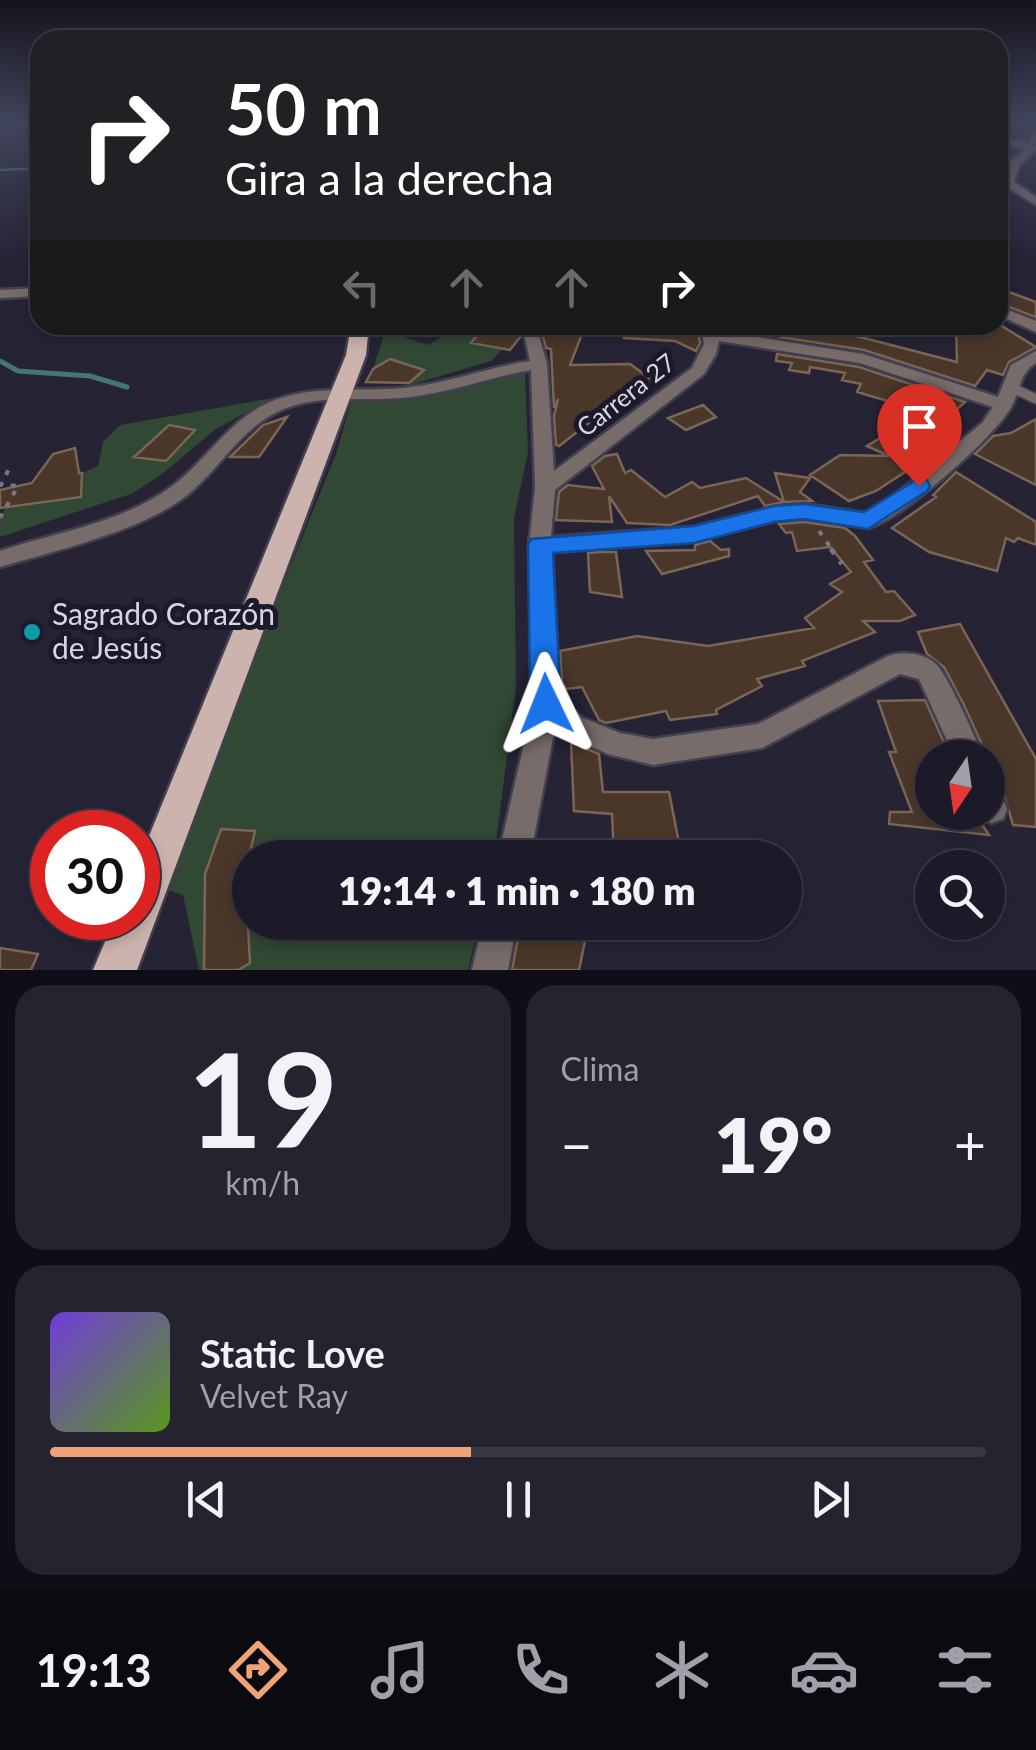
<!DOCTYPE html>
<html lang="es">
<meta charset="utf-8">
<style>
body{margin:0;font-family:Lato,sans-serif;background:#252330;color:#f1f3f6;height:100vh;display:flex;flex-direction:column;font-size:38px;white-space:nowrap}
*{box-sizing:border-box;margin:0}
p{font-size:32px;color:#a0a1a8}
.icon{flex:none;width:55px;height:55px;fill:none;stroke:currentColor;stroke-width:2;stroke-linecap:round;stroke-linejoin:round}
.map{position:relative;height:970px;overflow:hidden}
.side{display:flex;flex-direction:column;gap:15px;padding:15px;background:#0f0e16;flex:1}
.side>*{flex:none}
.top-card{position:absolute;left:30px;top:30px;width:978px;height:305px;border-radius:30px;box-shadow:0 5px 15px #0003,0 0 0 2px #3a3845;background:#202124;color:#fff;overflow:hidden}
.needle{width:65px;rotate:193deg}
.fabs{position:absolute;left:915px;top:740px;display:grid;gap:20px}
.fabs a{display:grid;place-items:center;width:90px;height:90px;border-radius:50%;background:#1c1a28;box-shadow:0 5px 15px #0003,0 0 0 2px #3a3845;font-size:50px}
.speed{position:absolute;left:30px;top:810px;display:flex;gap:20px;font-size:50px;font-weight:700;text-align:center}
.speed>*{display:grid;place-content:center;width:130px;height:130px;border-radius:50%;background:#1c1a28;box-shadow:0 5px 15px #0003,0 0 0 2px #3a3845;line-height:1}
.speed .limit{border:15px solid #d22;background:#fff;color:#111}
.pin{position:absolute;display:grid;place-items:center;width:85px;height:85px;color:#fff;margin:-102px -42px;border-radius:50% 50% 50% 0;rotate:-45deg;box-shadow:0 0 10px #0007}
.pin .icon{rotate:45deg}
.me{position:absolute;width:110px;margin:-55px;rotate:358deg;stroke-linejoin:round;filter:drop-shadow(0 0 8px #0008)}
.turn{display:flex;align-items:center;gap:35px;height:210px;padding:0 30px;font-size:45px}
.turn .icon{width:130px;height:130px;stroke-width:2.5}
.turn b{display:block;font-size:70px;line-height:85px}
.lanes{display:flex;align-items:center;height:95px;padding:0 30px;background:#0003;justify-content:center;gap:50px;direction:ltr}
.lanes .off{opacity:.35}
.big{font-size:75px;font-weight:800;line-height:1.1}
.side .card{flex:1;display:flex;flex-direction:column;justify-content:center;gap:15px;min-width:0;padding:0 35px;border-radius:30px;background:#252330}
.side .dial{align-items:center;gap:0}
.dial b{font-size:130px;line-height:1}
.song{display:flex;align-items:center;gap:30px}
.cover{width:120px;height:120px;border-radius:15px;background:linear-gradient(135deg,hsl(260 70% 55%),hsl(90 70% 35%))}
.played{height:10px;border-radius:5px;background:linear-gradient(90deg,#efa377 45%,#3a3845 45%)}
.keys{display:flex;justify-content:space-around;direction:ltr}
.heat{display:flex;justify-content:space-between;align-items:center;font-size:55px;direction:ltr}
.side .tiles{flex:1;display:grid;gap:15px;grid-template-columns:1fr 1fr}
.card:last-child{grid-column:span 2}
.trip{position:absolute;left:232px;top:840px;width:570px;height:100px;border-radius:50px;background:#1c1a28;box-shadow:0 5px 15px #0003,0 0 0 2px #3a3845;font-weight:800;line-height:100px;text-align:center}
.menu{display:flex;height:160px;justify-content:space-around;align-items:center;background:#0b0a10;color:#a0a1a8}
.menu .icon{width:70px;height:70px}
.menu .active{color:#efa377}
.menu b{font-size:45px;color:#f1f3f6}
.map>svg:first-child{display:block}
.green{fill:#304834}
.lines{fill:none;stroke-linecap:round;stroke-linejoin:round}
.stream-far1{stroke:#467575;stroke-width:2.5}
.stream{stroke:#467575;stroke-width:5}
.building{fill:#4a372a;stroke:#7a6557;stroke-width:2.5}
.lane-casing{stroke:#424051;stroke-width:12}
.street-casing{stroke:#424051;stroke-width:5}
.primary-casing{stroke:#424051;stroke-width:5}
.path-far1{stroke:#797786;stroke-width:4;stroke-dasharray:5 8;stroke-linecap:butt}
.path{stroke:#797786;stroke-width:5;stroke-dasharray:6 9;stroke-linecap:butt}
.lane{stroke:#786c6a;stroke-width:9}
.street{fill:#786c6a;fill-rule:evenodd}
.primary{fill:#ccb3ae;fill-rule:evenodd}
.route{fill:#1a73e8;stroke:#114b97;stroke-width:2.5}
.culture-dot{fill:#0f9aa8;stroke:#1c192b;stroke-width:4}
.labels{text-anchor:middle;stroke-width:10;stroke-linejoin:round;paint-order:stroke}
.street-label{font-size:25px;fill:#d8d6e3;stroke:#1c192b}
.near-poi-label{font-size:30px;fill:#d8d6e3;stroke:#1c192b;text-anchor:start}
</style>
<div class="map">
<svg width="1036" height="970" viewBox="0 0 1036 970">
<rect width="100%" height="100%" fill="#262335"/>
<path class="green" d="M370,325H384L386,331L428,345L462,325H526L491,361L407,386L423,370L390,359L373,369L385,332L368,329Z
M509,371L525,373L528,452L514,518L516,687L494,857L250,858V922L479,923L468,970H199L183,895L168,890L252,661L336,454L354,393L378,395Z
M273,398L216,429L161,475L131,494L0,537V518L18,486L30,484L23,506L81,497L82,473L98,466L103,442L120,425Z"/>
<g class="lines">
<path class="stream-far1" d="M0,170L40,168"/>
<path class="stream" d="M0,361L18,371L90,376L127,387"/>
</g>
<path class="building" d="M998,288L1036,302V317L998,303Z
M486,325L520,332L521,336L510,350L471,343Z
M549,325H573L569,333L582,334L570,365L630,364L655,382L613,404L559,446L556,445L554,416L558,399L554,408L551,349L546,348L543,337Z
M625,325H697L700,343L696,351L675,341L624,338Z
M1000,325L1036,347L1009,362L1003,375L987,370L975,386L864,350L780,337L781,327L863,336L860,337L957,362L956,327Z
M777,354L859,367L965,402L943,422L947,423L928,457L907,466L894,459L905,472L876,491L849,501L810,475L840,455L889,456L867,446L896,428L911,408L857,392L861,384L842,380L845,373L810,367L809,373L789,370L792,363L776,361Z
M390,359L424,370L409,383L366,382L373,369Z
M703,405L716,417L686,430L668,418Z
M287,417L259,457H230L263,425Z
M1036,419V485L975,454L993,436L1011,433Z
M169,425L195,430L166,461L134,457Z
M75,448L79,473H82L81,497L0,508V490L32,483L53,454Z
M617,454L625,473L631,470L665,497L692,482L700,488L746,478L784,502L765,506L758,496L670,525L627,523L609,496L612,522L556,520L559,492L568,485L604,489L592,466L605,456Z
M956,472L1036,522V545L1018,538L1014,542L1006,538L997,571L929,552L892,528L936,497L933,495Z
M775,473L810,478L800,492L812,501L784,502Z
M804,522L845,528L855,536L873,560L864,562L886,592L894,591L915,615L900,621H863L875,632L802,661L805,666L757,679L762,686L716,710L717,714L670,720L666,711L606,723L599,720L582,687L566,689L562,683L560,651L637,636L708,646L814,628L805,618L842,592L830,584L851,572L830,547L797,551L792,532L786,533L779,524Z
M710,541L721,550L729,549V556L662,574L646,551L695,550V545Z
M599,552H616L622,597L590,592L588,553Z
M960,624L1036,759V827L1013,825L1002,787L993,782L987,756L964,705L944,667L927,654L918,632Z
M925,700L951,758H932V812H974L989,835L889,824L890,812H912L889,752H896L878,701Z
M571,742L599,754L603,792H669L682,858H614L612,814L574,811Z
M221,829L255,831L245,875L250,963L238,970H204L205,874Z
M521,922H589L579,970H512Z
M0,948L38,954L31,970H0Z"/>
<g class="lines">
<g class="lane-casing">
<path id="lane" d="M1011,387L1036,399"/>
</g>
<g class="street-casing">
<path id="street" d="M1036,133V150L1020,164L1014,182L1036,197V205L1004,185L1009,166L998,167V161L1012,160L1027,148L998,144V138L1031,143V136Z
M40,288V296L0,298V290Z
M998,306L1036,321V332L998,315Z
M522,325H536L547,364L554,471L692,368L704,344L701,325H715L718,331L863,354L998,397L1011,365L1036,351V363C1018,374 1021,392 1010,409C991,440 903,518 868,528L804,518L774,521L694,541L552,552L559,699L583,718L620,733L653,739L758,724L888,656C902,651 923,653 935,663C948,674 975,738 984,758H955L919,679L900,674L762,748L653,765L608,754L563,734L555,727L530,858H498L533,704L529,545L535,488L531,370C491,377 452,392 411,397C367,403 317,391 275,413C238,432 218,471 186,496C139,532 57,550 0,567V551C56,532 122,523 171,487C208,460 231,416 275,400C319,384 366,393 411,387C451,382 490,367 530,361ZM719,341L860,363L993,407L982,423L894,496L865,513L804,504L774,507L694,527L551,537L555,490L704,374L716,354Z
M988,784L999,788L1007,809L1003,819L992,823L981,819L978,812H988Z
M483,922H517L508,970H472Z"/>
</g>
<g class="primary-casing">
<path id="primary" d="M351,325H369L366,355L137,970H93L115,918H138V863L346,355Z"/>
</g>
<path class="path-far1" d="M0,518L18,486L1,485L10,467
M819,531L833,551"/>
<path class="path" d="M831,549L842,564"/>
<use href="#lane" class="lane"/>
<use href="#street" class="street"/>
<use href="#primary" class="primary"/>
</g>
<linearGradient id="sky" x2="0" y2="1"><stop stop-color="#15131d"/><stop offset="0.47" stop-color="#41455c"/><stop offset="1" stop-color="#41455c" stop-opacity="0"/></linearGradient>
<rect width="1036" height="259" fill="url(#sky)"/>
<path class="route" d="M919,478L927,480L930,486L927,491L868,529L804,519L774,522L694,543L553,553L561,704L557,713L546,717L535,713L530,704L528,545L531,539L694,526L774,506L804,504L864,512Z"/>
<circle class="culture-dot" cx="32" cy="632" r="10"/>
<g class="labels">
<g class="street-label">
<text transform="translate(626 395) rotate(-38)" y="9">Carrera 27</text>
</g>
<g class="near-poi-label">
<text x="52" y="625">Sagrado Corazón<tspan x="52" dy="34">de Jesús</tspan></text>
</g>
</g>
</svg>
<div class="fabs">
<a><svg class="needle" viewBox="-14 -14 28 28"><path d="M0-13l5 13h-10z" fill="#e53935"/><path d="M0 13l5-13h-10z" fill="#a0a1a8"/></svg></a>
<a><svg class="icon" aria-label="search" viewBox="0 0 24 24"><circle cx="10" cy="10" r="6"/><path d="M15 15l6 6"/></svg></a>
</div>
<div class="speed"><div class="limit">30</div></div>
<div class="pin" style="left:919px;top:486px;background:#d93025"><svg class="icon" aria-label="arrive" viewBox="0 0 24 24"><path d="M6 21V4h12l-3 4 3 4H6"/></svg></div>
<svg class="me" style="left:546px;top:704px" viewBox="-20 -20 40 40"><path d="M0-17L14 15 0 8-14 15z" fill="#1a73e8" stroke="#fff" stroke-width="4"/></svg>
<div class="trip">19:14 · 1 min · 180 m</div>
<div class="top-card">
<div class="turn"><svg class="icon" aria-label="right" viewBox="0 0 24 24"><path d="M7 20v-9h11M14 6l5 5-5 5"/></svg><div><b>50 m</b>Gira a la derecha</div></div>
<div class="lanes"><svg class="icon off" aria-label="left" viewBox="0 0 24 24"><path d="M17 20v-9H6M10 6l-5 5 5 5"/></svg><svg class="icon off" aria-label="ahead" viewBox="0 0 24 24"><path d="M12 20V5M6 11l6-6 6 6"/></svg><svg class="icon off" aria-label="ahead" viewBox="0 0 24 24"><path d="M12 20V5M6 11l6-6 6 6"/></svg><svg class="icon" aria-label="right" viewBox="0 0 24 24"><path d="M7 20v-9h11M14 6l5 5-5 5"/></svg></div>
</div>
</div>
<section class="side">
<div class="tiles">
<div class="card dial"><b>19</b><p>km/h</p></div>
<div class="card"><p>Clima</p>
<div class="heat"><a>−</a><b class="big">19°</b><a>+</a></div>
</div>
<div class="card">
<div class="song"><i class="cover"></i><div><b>Static Love</b><p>Velvet Ray</p></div></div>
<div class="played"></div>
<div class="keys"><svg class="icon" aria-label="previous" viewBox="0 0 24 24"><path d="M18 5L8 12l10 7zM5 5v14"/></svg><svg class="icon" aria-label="pause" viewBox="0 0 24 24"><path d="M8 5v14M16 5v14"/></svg><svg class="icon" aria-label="next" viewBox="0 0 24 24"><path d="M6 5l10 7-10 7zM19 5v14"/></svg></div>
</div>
</div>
</section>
<nav class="menu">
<b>19:13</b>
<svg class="icon active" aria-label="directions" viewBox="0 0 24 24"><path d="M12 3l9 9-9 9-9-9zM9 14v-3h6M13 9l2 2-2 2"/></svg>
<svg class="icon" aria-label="music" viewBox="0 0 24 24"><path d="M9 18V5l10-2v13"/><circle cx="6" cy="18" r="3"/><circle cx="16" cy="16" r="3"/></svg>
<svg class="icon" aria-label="phone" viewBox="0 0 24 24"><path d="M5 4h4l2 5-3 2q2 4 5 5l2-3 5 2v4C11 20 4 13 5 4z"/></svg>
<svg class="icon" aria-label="climate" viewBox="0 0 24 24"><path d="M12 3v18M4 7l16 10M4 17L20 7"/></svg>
<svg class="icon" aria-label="car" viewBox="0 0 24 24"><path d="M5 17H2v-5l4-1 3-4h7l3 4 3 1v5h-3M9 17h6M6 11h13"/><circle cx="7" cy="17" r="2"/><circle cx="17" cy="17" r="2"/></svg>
<svg class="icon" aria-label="filters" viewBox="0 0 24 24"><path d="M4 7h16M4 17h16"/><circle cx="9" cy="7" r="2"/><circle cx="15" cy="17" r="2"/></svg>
</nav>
